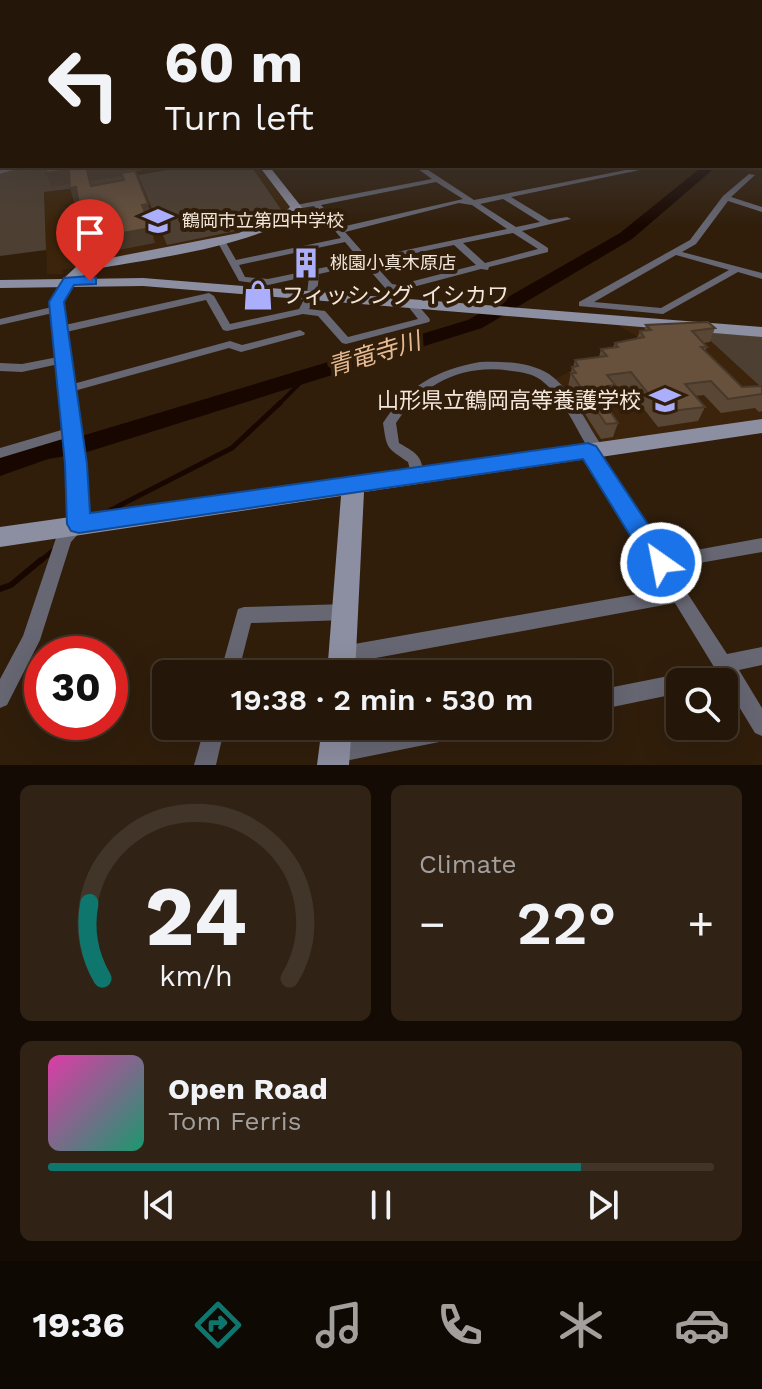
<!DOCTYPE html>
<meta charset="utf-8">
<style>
body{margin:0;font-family:"Work Sans","Noto Sans JP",sans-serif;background:#302316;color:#f1f3f6;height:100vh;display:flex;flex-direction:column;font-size:30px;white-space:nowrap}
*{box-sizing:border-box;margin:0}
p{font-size:26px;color:#a39f9c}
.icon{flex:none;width:44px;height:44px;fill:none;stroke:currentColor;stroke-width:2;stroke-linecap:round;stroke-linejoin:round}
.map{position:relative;height:765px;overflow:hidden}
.drawer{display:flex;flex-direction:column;gap:20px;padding:20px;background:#140c04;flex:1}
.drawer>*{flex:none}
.top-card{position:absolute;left:0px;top:0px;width:762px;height:168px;box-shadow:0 8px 32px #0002,0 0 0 2px #413529;background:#241608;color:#f1f3f6;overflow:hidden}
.buttons{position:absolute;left:666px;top:668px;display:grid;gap:16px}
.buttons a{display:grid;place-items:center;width:72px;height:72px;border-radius:12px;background:#241608;box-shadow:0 8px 32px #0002,0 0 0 2px #413529;font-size:40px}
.speed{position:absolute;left:24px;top:636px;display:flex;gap:16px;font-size:40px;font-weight:700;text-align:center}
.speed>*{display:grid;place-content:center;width:104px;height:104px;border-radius:50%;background:#241608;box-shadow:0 8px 32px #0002,0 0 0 2px #413529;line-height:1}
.speed .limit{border:12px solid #d22;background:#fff;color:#111}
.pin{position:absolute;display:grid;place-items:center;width:68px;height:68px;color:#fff;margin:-82px -34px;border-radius:50% 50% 50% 0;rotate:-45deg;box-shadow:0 0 8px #0007}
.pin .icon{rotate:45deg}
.me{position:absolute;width:88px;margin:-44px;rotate:327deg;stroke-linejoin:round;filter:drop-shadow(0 0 6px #0008)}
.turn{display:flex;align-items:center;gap:28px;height:168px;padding:0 32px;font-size:36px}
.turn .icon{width:104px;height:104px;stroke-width:2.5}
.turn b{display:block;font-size:56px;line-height:68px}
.big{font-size:60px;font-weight:600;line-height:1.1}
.drawer .card{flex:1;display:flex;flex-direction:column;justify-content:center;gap:12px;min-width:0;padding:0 28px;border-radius:12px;background:#302316}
.drawer .dial{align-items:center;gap:0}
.dial svg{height:208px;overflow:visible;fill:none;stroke:#413529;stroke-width:7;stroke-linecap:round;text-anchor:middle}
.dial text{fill:#f1f3f6;stroke:none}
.song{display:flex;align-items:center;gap:24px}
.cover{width:96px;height:96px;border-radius:12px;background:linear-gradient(135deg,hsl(320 70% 55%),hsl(160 70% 35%))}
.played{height:8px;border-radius:4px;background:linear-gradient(90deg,#0f766e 80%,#413529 80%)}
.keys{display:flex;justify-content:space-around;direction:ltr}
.heat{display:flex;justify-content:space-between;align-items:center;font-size:44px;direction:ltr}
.drawer .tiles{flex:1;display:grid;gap:20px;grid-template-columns:1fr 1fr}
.card:last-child{grid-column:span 2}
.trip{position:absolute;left:152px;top:660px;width:460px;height:80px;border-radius:12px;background:#241608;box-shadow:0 8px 32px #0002,0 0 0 2px #413529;font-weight:600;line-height:80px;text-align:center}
.menu{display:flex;height:128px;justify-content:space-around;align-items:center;background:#0e0903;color:#a39f9c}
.menu .icon{width:56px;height:56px}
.menu .active{color:#0f766e}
.menu b{font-size:36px;color:#f1f3f6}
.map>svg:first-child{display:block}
.built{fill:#3b240b}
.green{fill:#4d3f32}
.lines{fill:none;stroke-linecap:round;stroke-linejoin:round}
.stream-far2{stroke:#180700;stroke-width:4}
.stream-far1{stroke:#180700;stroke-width:5}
.stream{stroke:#180700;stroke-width:6}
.river{fill:#180700;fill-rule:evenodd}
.lane{stroke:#666773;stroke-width:3}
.street{fill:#666773;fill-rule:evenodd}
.secondary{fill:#8c8ea1;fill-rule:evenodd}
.highway{fill:#c4c7e5;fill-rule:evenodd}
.wall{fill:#594634}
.shaded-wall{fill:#48392b}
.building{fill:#67513d;stroke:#48392b;stroke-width:2}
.route{fill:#1a73e8;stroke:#114b97;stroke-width:2}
.labels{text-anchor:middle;stroke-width:8;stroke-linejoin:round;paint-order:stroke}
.far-poi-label{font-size:18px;fill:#f3e6db;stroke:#301e0b;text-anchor:start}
.poi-label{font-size:22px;fill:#f3e6db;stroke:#301e0b;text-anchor:start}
.water-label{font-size:24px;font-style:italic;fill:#e6bb93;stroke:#301e0b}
</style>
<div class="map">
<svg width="762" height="765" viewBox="0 0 762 765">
<rect width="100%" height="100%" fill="#301e0b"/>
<path class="built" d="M168,166H258L290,204V208L247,233L62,270L63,274H47L44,192L134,181L131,172Z
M618,325L762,336V421L596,445L555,379L638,337Z"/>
<path class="green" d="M0,119L2,166H168L132,172L135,181L44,192L46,250L0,256Z
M191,166H251L282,211L255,227L167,245L138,175Z
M701,332L762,336V388Z"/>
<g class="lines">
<path class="stream-far2" d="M278,405L307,376"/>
<path class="stream-far1" d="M103,514L232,448L280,403
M39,562L54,550"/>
<path class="stream" d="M0,589L11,585L41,560"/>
<path class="river" d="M703,166H717L632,239L482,328L84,453L48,459L0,476V456L46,441L75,438L468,320L620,233Z"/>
<path class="lane" d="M0,172L23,166"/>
<path class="street" d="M414,166H422L474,200L646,166H659L511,197L549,220L567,217L571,219L522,231L548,248V252L489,267L488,270L481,269L398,291L386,289L364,264L319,274L317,294L309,309L325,311L348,337L418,319L407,305L412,302L416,303L429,318L430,320L429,322L346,344L342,343L318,316L303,314L227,331L223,330L206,300L66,332L73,384L230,341L242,345L300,330L305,333L304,335L241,352L229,348L74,391L83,464L87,524L71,542L40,640L7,705L0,708V679L23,636L56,538L71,522L66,438L0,458V448L65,429L59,364L22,372L0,371V363L22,364L58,357L53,313L0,325V319L52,307V302L66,279L69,278L74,281L62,302L65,325L209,293L214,296L230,324L299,309L307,294L309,276L268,285L239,281L217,241L218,239H224L236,260L341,238L314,206L296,209L292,207L296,205L432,179ZM436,182L463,199L341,227L321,205ZM503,199L540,222L516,227L480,204ZM459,203L472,205L507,229L368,258L345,232ZM513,233L538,249L485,263L463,243ZM345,242L360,260L268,279L245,277L239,265ZM454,245L476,265L398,285L392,284L372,262Z
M749,174L755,175L731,197L762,207V212L728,201L696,244L682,252L762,273V279L738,272L663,314L579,306V302L690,240L723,196ZM676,255L729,270L661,308L594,302Z
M480,362C501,361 530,362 549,374C572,390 586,423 602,446L604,450L602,454L598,455L663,556L762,538V552L671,568L727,654L762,647V665L739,670L762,708V736L755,733L724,682H680V693L598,710V690L714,667L675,603L343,664L336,661L334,655L336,649L343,646L666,589L581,451L583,447L587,446C574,425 562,396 541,380C533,374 522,372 512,371C464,363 423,383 396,423L399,443C419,455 420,454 425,477L423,481L418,482L413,481L408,462C386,447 387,449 383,423C406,387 438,369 480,362Z
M347,604L353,606L356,612L353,618L347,620L251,623L238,674H220L238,609L244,607Z
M205,726H225L216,765H194Z
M418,726H479L476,733L469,736L335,763L328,760L325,753L328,746L335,743Z"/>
<path class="secondary" d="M259,166H269L300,205L302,207C274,245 137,261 89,270L80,279L143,278L762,327V337L143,286L0,288V280L63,279L79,264L239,233L288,209L290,207Z
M762,419V433L364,492L355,674H327L341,496L0,547V527Z
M322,726H352L349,765H317Z"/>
<path class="highway" d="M760,157L762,158V166L760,165Z"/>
</g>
<path class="wall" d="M646,325L715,328L710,342L703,343L707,347L705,351L742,387L762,386V411L759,412L755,408L721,413L704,395L695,396L705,407L698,421L658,427L626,386L614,387L613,392L616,396L611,410H609L618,423L613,437L601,439L568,387L572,367H573L575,360L599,357L601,349L613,347L615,343L637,338L640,331H644Z"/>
<path class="shaded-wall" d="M95,166H126L128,175L90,181L86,167Z
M69,170L73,183L51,187L46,173Z
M76,187L81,201L74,202L70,188Z
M148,204L152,218L146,219L142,205Z
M151,228L155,243L82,257L76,241Z"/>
<path class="building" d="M46,166H95L86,167L91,186L124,180L121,173L135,171L148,204L142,205L151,228L76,241L73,222L82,221L76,187L70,188L69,170L46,173Z
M708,322L715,328L692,331L707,347H701L742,387L762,386V394L728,399L711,381L685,384L705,407L663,412L631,372L607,375L615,385L608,386L616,396L601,398L618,423L606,424L571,373H576L572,367L578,366L575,360L607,356L601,349L618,347L615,343L644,337L640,331L651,330L646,325Z"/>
<linearGradient id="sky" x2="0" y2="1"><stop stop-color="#1a1006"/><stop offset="0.53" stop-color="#48413f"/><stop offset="1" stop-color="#48413f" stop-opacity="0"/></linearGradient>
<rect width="762" height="226" fill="url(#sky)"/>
<path class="route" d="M90,276L96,278V284L74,285L64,302L87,464L90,513L588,443L596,446L669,556L673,563L669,571L661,574L652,571L583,459L79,533L71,531L67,524L65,464L49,302L64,278Z"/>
<defs>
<g id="school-bare" transform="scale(2.4)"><path d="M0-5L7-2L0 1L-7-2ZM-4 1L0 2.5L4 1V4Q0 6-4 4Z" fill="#abaffb" stroke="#301e0b" stroke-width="2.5" paint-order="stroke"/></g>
<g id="building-bare" transform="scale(2.4)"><path d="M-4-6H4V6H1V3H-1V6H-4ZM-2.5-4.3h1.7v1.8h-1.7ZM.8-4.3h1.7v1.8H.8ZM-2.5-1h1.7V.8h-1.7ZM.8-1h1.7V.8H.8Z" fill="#abaffb" stroke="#301e0b" stroke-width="2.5" paint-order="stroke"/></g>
<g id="shop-bare" transform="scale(2.4)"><path d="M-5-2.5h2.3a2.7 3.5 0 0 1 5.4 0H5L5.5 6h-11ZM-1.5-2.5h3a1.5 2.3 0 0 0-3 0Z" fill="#abaffb" stroke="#301e0b" stroke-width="2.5" paint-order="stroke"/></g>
</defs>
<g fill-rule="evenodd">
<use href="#school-bare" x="158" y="221"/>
<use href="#building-bare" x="306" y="263"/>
<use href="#shop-bare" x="258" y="295"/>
<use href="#school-bare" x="665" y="400"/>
</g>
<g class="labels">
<g class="far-poi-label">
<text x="182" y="227">鶴岡市立第四中学校</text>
<text x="330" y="269">桃園小真木原店</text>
</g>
<g class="poi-label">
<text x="282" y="303">フィッシング イシカワ</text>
<text x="641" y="408" text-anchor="end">山形県立鶴岡高等養護学校</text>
</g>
<g class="water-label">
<text transform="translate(374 354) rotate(-17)" y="8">青竜寺川</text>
</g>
</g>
</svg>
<div class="buttons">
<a><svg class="icon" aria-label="search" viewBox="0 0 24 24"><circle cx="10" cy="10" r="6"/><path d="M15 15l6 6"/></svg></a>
</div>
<div class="speed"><div class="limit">30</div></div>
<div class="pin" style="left:90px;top:281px;background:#d93025"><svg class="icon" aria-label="arrive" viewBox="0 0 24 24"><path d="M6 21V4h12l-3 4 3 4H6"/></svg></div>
<svg class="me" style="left:661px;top:563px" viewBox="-20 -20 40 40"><circle r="17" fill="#1a73e8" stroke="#fff" stroke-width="3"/><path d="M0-11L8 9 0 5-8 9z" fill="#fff"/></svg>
<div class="trip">19:38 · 2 min · 530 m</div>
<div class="top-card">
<div class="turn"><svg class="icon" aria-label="left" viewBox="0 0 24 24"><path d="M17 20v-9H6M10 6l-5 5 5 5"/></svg><div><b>60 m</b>Turn left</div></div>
</div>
</div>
<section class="drawer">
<div class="tiles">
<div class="card dial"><svg viewBox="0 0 100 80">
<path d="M14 69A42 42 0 1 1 86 69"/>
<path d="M14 69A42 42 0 0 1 9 40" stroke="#0f766e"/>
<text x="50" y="56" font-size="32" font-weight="700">24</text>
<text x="50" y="72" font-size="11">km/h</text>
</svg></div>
<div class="card"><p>Climate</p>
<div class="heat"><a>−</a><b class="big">22°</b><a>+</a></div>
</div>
<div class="card">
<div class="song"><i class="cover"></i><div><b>Open Road</b><p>Tom Ferris</p></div></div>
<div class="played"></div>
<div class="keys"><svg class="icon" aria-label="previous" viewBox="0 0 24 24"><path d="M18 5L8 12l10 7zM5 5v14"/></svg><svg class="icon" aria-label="pause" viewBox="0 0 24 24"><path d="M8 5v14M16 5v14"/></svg><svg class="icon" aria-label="next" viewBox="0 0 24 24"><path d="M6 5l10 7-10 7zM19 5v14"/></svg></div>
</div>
</div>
</section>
<nav class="menu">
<b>19:36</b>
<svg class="icon active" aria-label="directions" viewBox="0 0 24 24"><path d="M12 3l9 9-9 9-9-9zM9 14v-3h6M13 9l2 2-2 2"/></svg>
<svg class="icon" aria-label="music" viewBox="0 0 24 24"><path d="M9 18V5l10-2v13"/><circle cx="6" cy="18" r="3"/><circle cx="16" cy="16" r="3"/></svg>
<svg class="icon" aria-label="phone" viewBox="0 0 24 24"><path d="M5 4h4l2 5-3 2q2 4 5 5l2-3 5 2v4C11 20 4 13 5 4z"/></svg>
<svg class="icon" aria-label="climate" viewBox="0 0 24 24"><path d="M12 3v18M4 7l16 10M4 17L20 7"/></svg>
<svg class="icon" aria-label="car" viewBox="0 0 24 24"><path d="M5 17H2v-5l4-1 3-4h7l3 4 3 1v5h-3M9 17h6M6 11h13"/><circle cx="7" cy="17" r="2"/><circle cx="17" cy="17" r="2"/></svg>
</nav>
